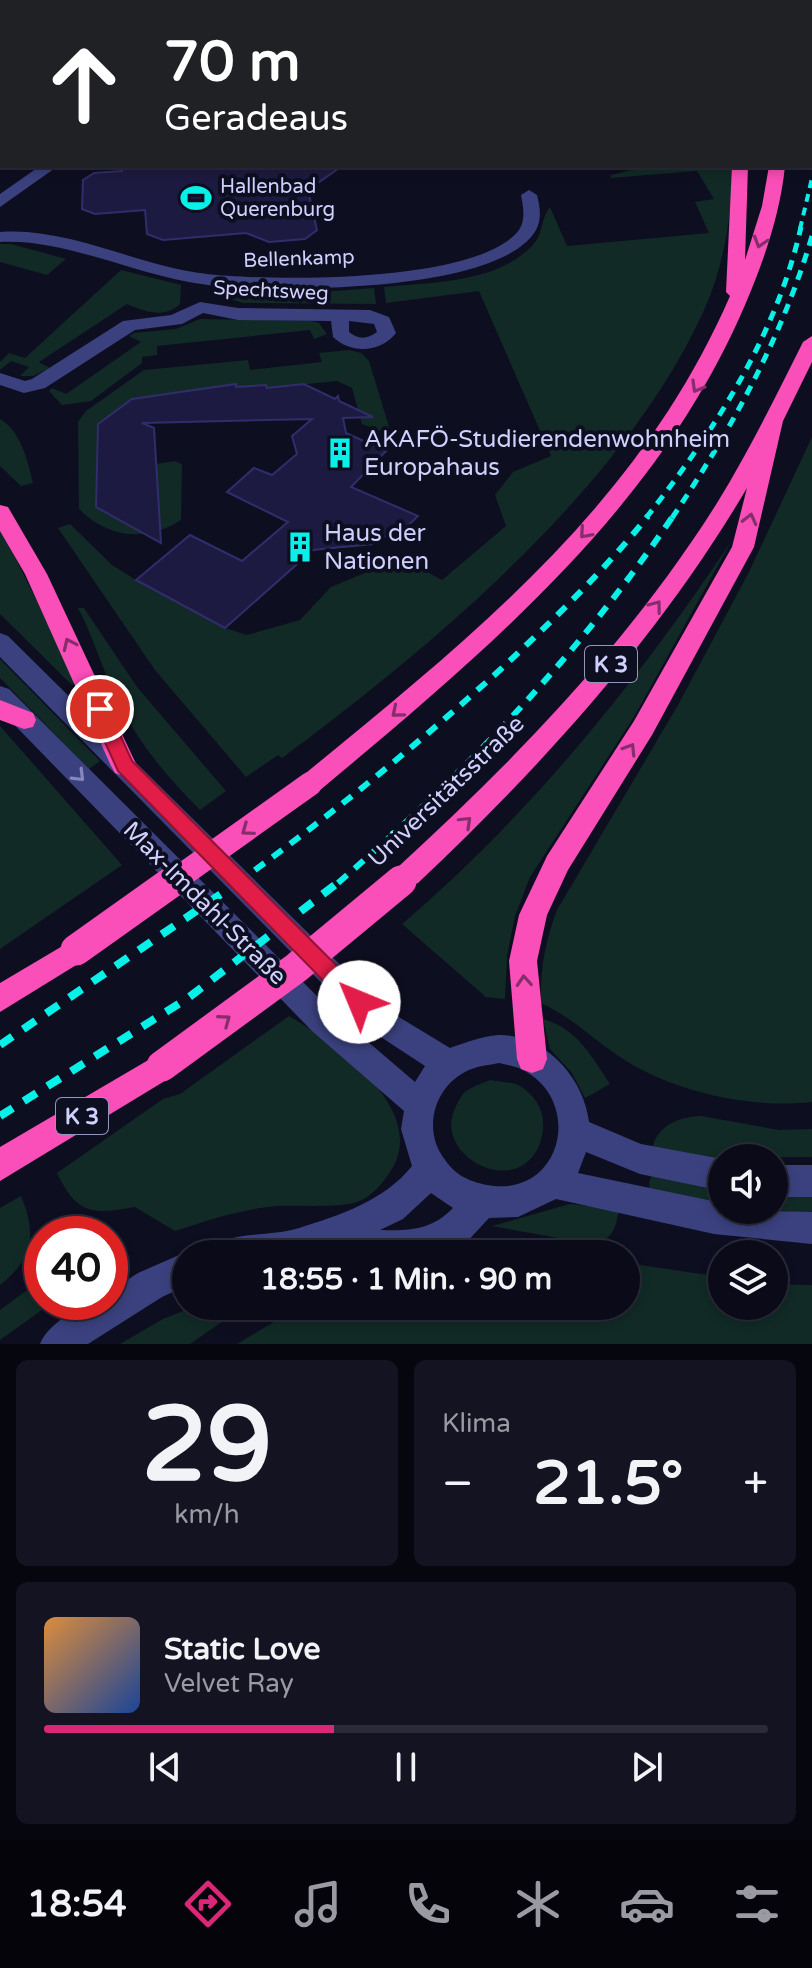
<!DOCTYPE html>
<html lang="de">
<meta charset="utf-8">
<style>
body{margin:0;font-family:"Varela Round",sans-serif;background:#131322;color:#f1f3f6;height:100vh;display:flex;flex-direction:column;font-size:30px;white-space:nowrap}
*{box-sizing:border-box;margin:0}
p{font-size:26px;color:#999aa2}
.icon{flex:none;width:44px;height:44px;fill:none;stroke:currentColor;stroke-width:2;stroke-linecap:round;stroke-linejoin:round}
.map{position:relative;height:1344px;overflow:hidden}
.drawer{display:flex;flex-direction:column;gap:16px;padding:16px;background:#06060e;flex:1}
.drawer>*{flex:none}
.top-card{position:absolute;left:0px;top:0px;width:812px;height:168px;box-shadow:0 4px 12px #0003,0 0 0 2px #2a2b38;background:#202124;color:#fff;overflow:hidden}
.controls{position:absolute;left:708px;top:1144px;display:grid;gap:16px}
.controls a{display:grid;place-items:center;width:80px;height:80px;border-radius:50%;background:#0a0a19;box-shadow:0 4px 12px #0003,0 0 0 2px #2a2b38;font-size:40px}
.speed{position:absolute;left:24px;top:1216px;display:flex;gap:16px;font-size:40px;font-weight:700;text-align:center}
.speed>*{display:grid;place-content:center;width:104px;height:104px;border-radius:50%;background:#0a0a19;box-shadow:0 4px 12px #0003,0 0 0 2px #2a2b38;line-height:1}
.speed .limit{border:12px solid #d22;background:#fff;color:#111}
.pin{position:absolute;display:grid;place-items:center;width:68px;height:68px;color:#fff;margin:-34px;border:4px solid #fff;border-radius:50%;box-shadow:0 2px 8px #0007}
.me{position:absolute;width:88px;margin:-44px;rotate:315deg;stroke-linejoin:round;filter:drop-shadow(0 0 6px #0008)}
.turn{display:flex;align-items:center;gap:28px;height:168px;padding:0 32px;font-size:36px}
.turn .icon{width:104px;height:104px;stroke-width:2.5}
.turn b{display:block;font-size:56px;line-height:68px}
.big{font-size:60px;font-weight:700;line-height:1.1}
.drawer .widget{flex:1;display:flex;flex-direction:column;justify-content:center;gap:12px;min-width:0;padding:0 28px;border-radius:12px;background:#131322}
.drawer .dial{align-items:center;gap:0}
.dial b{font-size:104px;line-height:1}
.song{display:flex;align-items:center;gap:24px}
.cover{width:96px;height:96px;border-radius:12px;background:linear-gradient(135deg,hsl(30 70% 55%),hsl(220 70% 35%))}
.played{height:8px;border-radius:4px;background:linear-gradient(90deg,#db2777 40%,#2a2b38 40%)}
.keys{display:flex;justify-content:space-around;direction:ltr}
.heat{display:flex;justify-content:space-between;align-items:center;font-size:44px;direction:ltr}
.drawer .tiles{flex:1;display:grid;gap:16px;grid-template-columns:1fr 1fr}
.widget:last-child{grid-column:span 2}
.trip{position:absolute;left:172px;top:1240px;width:468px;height:80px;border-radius:40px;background:#0a0a19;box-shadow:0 4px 12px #0003,0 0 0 2px #2a2b38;font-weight:700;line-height:80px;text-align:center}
.tab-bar{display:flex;height:128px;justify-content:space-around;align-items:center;background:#04040a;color:#999aa2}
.tab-bar .icon{width:56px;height:56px}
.tab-bar .current{color:#db2777}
.tab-bar b{font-size:36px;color:#f1f3f6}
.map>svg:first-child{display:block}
.green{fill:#112a26}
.building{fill:#1d1a41;stroke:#312d6c;stroke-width:2}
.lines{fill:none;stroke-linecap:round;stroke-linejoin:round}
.minor-tunnel{stroke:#2b2b42;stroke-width:15;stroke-dasharray:15 8;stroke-linecap:butt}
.minor{fill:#3a417e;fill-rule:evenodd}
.highway{fill:#fa4eb8;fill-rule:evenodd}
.rail-far3{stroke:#07f1e8;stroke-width:4;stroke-dasharray:8 6;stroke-linecap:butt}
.rail-far2{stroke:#07f1e8;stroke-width:5;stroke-dasharray:10 8;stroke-linecap:butt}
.rail-far1{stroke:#07f1e8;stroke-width:6;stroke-dasharray:12 10;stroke-linecap:butt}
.rail{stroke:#07f1e8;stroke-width:8;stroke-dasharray:15 13;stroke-linecap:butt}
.highway-bridge-far1{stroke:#fa4eb8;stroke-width:24}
.highway-bridge{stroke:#fa4eb8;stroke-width:31}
.oneway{stroke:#842e6c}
.oneway2{stroke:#8488be}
.route{fill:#e11d48;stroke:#92132f;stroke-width:2}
.labels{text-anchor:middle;stroke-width:8;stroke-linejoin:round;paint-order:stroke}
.far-poi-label{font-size:20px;fill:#cfd0fe;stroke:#0e0e21;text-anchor:start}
.far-street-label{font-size:20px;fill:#cfd0fe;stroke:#0e0e21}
.shield{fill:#0e0e21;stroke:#9596bc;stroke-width:2}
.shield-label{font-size:22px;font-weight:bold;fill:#cfd0fe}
.poi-label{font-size:24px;fill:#cfd0fe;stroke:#0e0e21;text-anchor:start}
.street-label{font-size:24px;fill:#cfd0fe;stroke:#0e0e21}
</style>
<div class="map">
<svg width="812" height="1344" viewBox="0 0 812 1344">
<rect width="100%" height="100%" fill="#0e0e21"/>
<path class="green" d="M648,166H734C731,214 725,263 705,308C626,485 434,645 282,758L278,755L246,777L155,670L58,528L70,524L112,565L136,580L225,628L247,635L300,620L331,587L401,558L442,580L506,526L495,495L513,472L551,456L479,291L386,303L384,287C433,282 494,284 532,246C544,234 540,219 550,207L567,246L709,233L695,202L714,199L697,171L611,178V175Z
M0,244H11L66,259L47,275L0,262Z
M121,270L181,285L180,304C164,319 146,312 127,304L39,362L50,368L33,376H20L29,367L11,361L0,370V362L9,353L25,358Z
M374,288L376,304L243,303L220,296L219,292L283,295Z
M200,319L311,321L319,323L327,334L314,339L310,330L157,346V355L142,357V363L91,401L62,405L49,391L52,388L66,394L141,342L129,336L134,333L176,329Z
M349,350L361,353L369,361L390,430L380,431L362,424L352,388L337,381L267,388L266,385L236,387V384L132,399L99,423L96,507L129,525L158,501L156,464L175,461L182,464L181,520C147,542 109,539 79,509L78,422L86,411L144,370L248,360L250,370L322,362L319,353Z
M0,419C21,431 28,462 33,483L21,486L0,466Z
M812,437V1102C749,1109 669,1091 617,1055C591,1037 571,1017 541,1003C540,969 545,942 557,910L678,705L749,572Z
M0,527L77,682L72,685L0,614Z
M732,540L634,717L530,877L515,916L507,956L505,999L486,997L402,924C530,815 639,680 732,540Z
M78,608H84L137,687L226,791L200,810C165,775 136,740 115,695C101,666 93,636 78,608Z
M0,659L100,761L89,769L0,678Z
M0,726L122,865L0,949Z
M289,1016C334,1043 428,1108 392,1169C383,1183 373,1196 357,1202C340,1208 297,1205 277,1206C242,1209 209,1220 175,1231L135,1207C91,1215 77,1214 57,1173L163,1099L180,1094Z
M543,1019C578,1029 591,1056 610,1084L585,1098L572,1073L550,1049Z
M490,1080C499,1082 513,1082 520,1086C544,1101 549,1126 537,1150C511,1198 429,1153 457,1104C460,1099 462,1093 468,1090C474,1086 483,1083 490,1080Z
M701,1116L779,1130L812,1129V1157L722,1158V1161L652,1150C656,1126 678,1117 701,1116Z
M652,1174L722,1186V1205L650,1193L649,1183Z
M774,1192L812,1194V1215L760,1210H774Z
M21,1196C37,1234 33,1259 0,1285V1208Z
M570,1204L619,1209C616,1228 612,1242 591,1244L492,1226Z
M496,1242L569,1254H470Z
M626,1263L722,1277V1306H774V1284L812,1285V1344H237L289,1313L307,1306H626Z
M42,1279V1302H53L0,1340V1310Z
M195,1306H245L190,1344H120L163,1319Z"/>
<path class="building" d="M122,166H342L308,190L317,230L305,239L269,242L246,233L163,240L147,234L145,210L95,214L82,209L83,180L94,173L122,171Z
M236,384V387L266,385L267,388L304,384L335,399L338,396L339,401L373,417L343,418L346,433L386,451L351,487L418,516L398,535L371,538L372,544L313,550L225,628L136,580L190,535L242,561L288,522L227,492L254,468L272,475L297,454L292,436L312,419L142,423L154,428L161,543L96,507L98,424L132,399Z"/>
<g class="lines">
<path class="minor-tunnel" d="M765,0L776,2"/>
<path class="minor" d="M672,0H686L687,2H673Z
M40,166H58L0,207V194Z
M529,190L537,195C540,207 542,219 536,230C499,294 275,292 208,285C139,277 66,238 0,242V232C70,227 137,266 207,274C270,281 478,284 519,230C526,220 523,206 521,195Z
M200,302L238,308L370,310L389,317L396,333C381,352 352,355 333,337L331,321L238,320L203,313L182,324L135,330L45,388L24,393L0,385V373L25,381L32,379L123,321L171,315ZM349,321L374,324L377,332C367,339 359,340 349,332Z
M0,633L8,636L384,1008L450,1048C464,1043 483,1036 498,1035C545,1034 584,1078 589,1122L641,1144L722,1159V1191L640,1174L586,1152L578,1173L722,1203V1210L812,1212V1244L714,1234L556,1199L518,1217L489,1218L464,1245L440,1254H214L219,1242C245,1232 273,1236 299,1228C340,1215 384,1201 412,1166L401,1129L404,1111L312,1031L0,710V686L9,689L332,1011L415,1082L425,1066L364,1026L0,657ZM499,1063C507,1065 516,1066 523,1070C585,1102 561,1199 487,1185C467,1181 454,1174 443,1157C422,1127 436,1084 469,1070C478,1066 489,1065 499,1063ZM431,1193L453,1208C432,1230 409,1231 380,1230L403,1219Z
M774,1165H812V1197H774Z
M186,1252L190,1254H186V1286L162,1297L88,1344H40C49,1321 86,1302 110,1302V1291L138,1273Z"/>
<path class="highway" d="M755,0H769V2H755Z
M732,166H748L745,260L762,206L769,166H785C780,215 764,260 745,305C658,509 485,652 319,791L310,794L301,791L297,784L301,777C473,636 639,505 730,296L726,292Z
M812,336V362L783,421L754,547L652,735L568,870L547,915L537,961L547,1059L543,1069L532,1073L521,1069L517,1059L509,961L519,915L547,856L634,721L732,547L747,488C659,637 543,765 418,883L408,886L398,883L394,875L398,867C517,758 631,640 717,503C749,451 776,396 803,342Z
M0,505L8,507L47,574L137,766L133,773L124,776L115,773L111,766L25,574L0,531Z
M0,700L33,713L36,720L33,727L24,729L0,720Z
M76,938L86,941L90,950L86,959L0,1012V983Z
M162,1052L173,1056L177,1066L173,1076L0,1181V1147Z"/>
<path class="rail-far3" d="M810,3L812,10
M810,40L812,51
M800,229L812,178"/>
<path class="rail-far2" d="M646,518C714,431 776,337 801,227
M672,518C731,430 782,338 812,236"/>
<path class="rail-far1" d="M237,883C329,817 417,745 501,669C552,621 604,571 648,516
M338,883C465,773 579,655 673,516"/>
<path class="rail" d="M0,1045L240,881
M0,1116L188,998L340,881"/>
<path class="highway-bridge-far1" d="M171,883L310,784
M398,883L408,875"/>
<path class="highway-bridge" d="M76,950L173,881
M162,1066L296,968L401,881"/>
</g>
<defs><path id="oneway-chevron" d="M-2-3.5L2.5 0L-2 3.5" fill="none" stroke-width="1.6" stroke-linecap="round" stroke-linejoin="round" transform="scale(2)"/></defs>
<g class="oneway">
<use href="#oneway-chevron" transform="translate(760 242) rotate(107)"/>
<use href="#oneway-chevron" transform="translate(697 387) rotate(120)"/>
<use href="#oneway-chevron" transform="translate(750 519) rotate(-76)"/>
<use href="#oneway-chevron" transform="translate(585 533) rotate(131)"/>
<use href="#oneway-chevron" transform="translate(656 606) rotate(-53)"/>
<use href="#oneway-chevron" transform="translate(69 644) rotate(-115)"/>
<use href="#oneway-chevron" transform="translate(397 712) rotate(140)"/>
<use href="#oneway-chevron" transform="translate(630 749) rotate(-58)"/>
<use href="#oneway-chevron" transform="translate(466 822) rotate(-44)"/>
<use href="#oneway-chevron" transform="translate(247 830) rotate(144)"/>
<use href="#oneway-chevron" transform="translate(524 981) rotate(-94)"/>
<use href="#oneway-chevron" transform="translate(225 1020) rotate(-36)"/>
</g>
<use class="oneway2" href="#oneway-chevron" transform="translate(79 776) rotate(45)"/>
<path class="route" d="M100,702L106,704L132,761L366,995L370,1002L366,1009L359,1012L351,1009L118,771L90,709Z"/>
<defs>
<g id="stadium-bare" transform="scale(2.4)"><path d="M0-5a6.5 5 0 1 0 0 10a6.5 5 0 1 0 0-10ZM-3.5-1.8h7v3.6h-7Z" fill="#07f1e8" stroke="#0e0e21" stroke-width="2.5" paint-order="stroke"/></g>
<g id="building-bare" transform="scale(2.4)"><path d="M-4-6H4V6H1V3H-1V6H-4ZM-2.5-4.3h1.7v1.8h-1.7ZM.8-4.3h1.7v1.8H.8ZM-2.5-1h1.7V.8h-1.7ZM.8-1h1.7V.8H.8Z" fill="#07f1e8" stroke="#0e0e21" stroke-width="2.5" paint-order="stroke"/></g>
</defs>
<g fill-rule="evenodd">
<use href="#stadium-bare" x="196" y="198"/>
<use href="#building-bare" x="340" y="453"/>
<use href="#building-bare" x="300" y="547"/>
</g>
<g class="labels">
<g class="far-poi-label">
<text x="220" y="193">Hallenbad<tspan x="220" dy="23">Querenburg</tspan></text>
</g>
<g class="far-street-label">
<text transform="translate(299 258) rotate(-2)" y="7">Bellenkamp</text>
<text transform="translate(271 290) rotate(3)" y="7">Spechtsweg</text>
</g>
<g class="shield">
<rect x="585" y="646" width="52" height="36" rx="6"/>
<rect x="56" y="1098" width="52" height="36" rx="6"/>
</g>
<g class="shield-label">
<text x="611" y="672">K 3</text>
<text x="82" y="1124">K 3</text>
</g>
<g class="poi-label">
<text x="364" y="447">AKAFÖ-Studierendenwohnheim<tspan x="364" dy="28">Europahaus</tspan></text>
<text x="324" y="541">Haus der<tspan x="324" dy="28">Nationen</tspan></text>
</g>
<g class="street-label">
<text transform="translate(446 791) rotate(-44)" y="8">Universitätsstraße</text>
<text transform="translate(205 903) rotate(45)" y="8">Max-Imdahl-Straße</text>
</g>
</g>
</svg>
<div class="controls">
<a><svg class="icon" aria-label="sound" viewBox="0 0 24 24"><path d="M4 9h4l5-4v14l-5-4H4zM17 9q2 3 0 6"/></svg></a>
<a><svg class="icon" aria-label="layers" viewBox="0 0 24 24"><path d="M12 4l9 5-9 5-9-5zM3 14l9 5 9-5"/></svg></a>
</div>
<div class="speed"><div class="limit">40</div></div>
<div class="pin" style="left:100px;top:709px;background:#d93025"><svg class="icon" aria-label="arrive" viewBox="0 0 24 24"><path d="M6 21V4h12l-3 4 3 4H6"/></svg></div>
<svg class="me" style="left:359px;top:1002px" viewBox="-20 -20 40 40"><circle r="19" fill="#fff"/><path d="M0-13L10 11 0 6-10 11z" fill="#e11d48"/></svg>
<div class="trip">18:55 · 1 Min. · 90 m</div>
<div class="top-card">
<div class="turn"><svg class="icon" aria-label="ahead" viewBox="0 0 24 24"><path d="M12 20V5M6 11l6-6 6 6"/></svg><div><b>70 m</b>Geradeaus</div></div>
</div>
</div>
<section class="drawer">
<div class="tiles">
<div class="widget dial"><b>29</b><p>km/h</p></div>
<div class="widget"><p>Klima</p>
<div class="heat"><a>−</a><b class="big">21.5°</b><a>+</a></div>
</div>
<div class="widget">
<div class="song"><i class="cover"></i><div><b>Static Love</b><p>Velvet Ray</p></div></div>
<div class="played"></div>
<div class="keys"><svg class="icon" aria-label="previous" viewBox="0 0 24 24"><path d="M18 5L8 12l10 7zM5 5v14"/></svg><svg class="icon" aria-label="pause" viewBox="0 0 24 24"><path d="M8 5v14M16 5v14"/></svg><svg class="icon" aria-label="next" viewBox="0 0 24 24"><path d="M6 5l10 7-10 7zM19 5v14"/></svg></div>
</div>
</div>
</section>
<nav class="tab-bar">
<b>18:54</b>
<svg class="icon current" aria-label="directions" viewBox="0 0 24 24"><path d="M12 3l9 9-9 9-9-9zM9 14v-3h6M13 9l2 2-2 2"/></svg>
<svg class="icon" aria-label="music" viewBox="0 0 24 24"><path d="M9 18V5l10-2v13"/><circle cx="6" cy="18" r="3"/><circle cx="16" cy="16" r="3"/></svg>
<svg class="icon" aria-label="phone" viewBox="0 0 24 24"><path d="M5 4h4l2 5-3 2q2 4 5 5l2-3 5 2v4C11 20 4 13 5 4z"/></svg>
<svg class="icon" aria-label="climate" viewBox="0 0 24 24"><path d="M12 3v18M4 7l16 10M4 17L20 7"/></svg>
<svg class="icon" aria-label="car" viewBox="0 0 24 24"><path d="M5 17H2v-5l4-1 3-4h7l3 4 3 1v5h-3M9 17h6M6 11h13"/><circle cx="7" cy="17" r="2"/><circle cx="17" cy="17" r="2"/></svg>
<svg class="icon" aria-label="filters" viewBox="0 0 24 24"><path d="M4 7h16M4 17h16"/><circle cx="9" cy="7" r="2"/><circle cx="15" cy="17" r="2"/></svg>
</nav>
